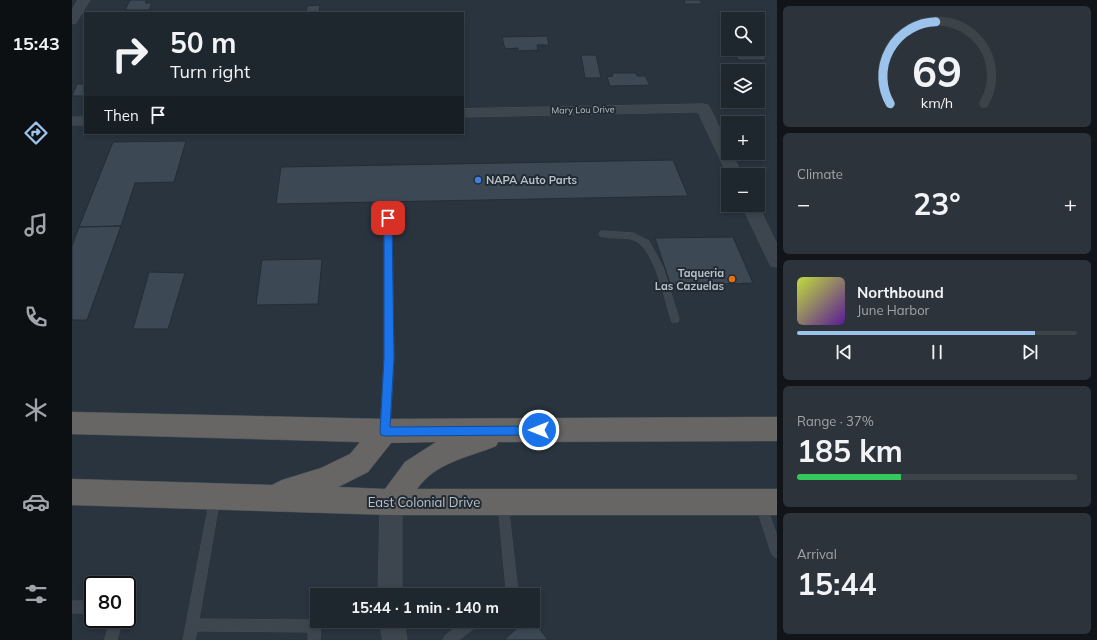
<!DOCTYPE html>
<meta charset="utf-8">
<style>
body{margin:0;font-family:Mulish,sans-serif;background:#2c333a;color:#f1f3f6;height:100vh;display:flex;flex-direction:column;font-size:15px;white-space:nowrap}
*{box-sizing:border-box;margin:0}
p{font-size:13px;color:#a1a5aa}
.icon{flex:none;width:22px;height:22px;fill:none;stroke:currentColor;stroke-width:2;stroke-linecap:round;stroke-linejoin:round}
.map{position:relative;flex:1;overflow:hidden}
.sheet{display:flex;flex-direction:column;gap:6px;padding:6px;background:#111519;width:320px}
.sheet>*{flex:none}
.hud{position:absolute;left:12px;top:12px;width:380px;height:122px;border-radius:0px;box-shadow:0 2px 6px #0003,0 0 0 1px #3c444a;background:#1f272e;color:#f1f3f6;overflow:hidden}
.controls{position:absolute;left:649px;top:12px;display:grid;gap:8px}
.controls a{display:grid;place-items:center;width:44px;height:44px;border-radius:0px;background:#1f272e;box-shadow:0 2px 6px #0003,0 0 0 1px #3c444a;font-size:20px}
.speed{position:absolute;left:12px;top:576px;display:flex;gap:8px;font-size:20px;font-weight:700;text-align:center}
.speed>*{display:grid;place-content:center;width:52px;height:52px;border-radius:50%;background:#1f272e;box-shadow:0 2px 6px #0003,0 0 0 1px #3c444a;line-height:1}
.speed .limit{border:2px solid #111;border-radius:6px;background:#fff;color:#111}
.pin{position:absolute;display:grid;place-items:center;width:34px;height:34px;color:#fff;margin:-17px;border-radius:8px;box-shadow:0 2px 6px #0006}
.me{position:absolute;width:44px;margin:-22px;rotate:270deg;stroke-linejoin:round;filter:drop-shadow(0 0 3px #0008)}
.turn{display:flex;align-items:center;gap:14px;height:84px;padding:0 20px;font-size:18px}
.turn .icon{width:52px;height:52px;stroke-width:2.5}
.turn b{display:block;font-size:28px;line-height:34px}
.then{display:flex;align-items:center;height:38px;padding:0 20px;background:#0003;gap:8px;font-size:15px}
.big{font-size:30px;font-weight:700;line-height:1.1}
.sheet .widget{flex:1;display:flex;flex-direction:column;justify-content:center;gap:6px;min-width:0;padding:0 14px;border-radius:6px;background:#2c333a}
.sheet .dial{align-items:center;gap:0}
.dial svg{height:104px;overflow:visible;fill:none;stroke:#3c444a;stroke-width:7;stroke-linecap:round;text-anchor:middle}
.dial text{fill:#f1f3f6;stroke:none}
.song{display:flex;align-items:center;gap:12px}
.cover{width:48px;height:48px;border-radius:6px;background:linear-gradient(135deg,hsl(70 70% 55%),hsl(270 70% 35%))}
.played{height:4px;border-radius:2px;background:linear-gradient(90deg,#9cc3eb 85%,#3c444a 85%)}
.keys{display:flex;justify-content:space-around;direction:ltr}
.heat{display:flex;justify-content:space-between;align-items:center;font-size:22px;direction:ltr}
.charge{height:6px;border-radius:3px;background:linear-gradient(90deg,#34c759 37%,#3c444a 0)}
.trip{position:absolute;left:238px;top:588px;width:230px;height:40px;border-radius:0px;background:#1f272e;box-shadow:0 2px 6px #0003,0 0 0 1px #3c444a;font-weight:700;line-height:40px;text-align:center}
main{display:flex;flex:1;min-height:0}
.tabs{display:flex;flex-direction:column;width:72px;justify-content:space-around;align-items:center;background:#0c1012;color:#a1a5aa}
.tabs .icon{width:28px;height:28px}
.tabs .current{color:#9cc3eb}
.tabs b{font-size:18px;color:#f1f3f6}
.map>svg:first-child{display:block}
.building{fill:#3c4954;stroke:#242d35}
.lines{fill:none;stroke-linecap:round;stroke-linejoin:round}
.service-casing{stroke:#464f57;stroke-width:1}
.minor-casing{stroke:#464f57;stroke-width:1}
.trunk-casing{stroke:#485159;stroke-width:1}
.service{fill:#3d464e;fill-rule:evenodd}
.minor{fill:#3d464e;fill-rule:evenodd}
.trunk{fill:#676664;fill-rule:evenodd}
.route{fill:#1a73e8;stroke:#114b97}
.shop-dot{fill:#3f7fe0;stroke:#222b33;stroke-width:1.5}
.food-dot{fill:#e8710a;stroke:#222b33;stroke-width:1.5}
.labels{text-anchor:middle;stroke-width:4;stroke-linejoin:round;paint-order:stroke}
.far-street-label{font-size:9px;fill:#b9c1c9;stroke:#222b33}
.poi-label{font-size:11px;font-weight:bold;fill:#b9c1c9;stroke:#222b33;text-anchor:start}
.near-street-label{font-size:13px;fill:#b9c1c9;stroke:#222b33}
</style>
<main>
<nav class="tabs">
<b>15:43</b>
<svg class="icon current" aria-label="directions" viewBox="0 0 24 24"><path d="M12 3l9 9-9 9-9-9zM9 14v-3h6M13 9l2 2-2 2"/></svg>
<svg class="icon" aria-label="music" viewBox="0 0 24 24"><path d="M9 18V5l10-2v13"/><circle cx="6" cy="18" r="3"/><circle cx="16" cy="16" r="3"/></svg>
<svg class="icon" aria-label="phone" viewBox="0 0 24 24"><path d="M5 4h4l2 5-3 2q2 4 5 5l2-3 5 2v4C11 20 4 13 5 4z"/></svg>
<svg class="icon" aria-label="climate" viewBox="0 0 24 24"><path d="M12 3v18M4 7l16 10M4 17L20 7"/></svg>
<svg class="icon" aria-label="car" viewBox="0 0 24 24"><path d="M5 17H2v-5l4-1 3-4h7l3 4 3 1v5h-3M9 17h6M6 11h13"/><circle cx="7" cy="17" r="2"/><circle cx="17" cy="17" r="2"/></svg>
<svg class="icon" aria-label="filters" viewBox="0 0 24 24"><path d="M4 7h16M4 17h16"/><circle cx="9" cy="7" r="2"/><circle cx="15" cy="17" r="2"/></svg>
</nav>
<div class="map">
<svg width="705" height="640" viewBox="0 0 705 640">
<rect width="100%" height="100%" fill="#29343e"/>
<path class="building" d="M58,0H75L73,3H80L77,10H53Z
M612,0H628L630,4H613Z
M248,5L247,13H234L235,6Z
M475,36L477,45H465L466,50L446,51V48L433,49L430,37Z
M686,46L694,60H666L660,49H686Z
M509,55H524L529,78H513Z
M540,73H564L565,76H573L578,85L538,86L535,77L541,76Z
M5,84H13V96H0Z
M114,141L102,182L63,183L49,226L7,227L41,142Z
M601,160L616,196L204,204L209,167Z
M49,226L15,320H0V246L7,227Z
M661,237L681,283L599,286L583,238Z
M250,259L246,304L184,305L190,260Z
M77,272L113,273L96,329H61Z
M461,620L476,640H432L453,621Z"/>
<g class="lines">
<g class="service-casing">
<path id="service" d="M316,215L320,218L322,358L318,430L317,433L313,435L309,433L308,430L312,358V218Z
M531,231L561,233L577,241L591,267L607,319L606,322H600L599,319C592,298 582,244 559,239C549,237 538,239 528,236L527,234L528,232Z
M143,493L147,494L148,498L127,619L243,620L247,622L249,626L248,640H236V632L125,631L123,640H111L138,498L139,494Z
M688,498L692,499L705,536V558L701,556L699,552L683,503L684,499Z
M431,499L435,500L436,504L446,592L445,595H429L431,591L434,589L426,504L427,500Z
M0,601H21V613H0Z
M39,619H51L45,640H33Z
M392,621H408L406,625L387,640H371L373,636Z"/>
</g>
<g class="minor-casing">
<path id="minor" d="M6,0H18L4,23L0,24V10Z
M631,104L636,105L638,108L656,145V153H660L670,175L656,176L626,112L391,117V109Z
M0,117H13V125H0Z
M670,205H686L705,244V267L699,266Z
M319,491L327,494L330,502V595H306L308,502L311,494Z
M308,621H332L335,640H311Z"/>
</g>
<g class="trunk-casing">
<path id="trunk" d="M0,412L313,419L705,417V441L426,442L424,446C395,458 364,462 345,489H705V515H319L0,505V479L200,485L210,480L249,468L278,454L288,442L0,434ZM364,442L333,462L313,489L266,487L296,472L319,443Z"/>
</g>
<use href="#service" class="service"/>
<use href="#minor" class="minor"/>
<use href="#trunk" class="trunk"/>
</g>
<path class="route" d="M316,215L320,218L322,358L318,427L467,426L471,427L472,430L471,434L467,435L313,436L309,435L308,432L312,358V218Z"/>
<circle class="shop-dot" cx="406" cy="180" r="4"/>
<circle class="food-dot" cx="660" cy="279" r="4"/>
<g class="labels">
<g class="far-street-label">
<text transform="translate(511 110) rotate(-1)" y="3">Mary Lou Drive</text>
</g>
<g class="poi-label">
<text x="414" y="184">NAPA Auto Parts</text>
<text x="652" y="277" text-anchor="end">Taqueria<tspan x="652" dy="13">Las Cazuelas</tspan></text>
</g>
<g class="near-street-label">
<text x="352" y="507">East Colonial Drive</text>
</g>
</g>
</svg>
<div class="controls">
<a><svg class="icon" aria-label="search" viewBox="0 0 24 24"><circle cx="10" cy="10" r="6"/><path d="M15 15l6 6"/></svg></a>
<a><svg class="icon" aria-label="layers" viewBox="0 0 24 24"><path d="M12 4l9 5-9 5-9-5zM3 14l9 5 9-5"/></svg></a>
<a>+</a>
<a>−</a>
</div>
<div class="speed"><div class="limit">80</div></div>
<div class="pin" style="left:316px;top:218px;background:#d93025"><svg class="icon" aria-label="arrive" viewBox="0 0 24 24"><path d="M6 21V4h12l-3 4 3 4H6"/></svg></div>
<svg class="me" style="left:467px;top:430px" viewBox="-20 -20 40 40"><circle r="17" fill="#1a73e8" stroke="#fff" stroke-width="3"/><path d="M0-11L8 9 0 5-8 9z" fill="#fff"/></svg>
<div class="trip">15:44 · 1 min · 140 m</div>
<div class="hud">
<div class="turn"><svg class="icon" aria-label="right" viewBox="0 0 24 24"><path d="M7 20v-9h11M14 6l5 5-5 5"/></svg><div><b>50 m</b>Turn right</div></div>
<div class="then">Then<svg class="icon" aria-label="arrive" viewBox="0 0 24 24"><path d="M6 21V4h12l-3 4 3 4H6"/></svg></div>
</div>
</div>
<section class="sheet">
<div class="widget dial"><svg viewBox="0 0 100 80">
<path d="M14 69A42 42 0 1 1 86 69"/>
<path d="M14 69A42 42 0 0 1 49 6" stroke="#9cc3eb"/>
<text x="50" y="56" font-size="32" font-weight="700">69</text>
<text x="50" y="72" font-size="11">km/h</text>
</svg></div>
<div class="widget"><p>Climate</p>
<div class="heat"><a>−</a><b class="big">23°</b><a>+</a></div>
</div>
<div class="widget">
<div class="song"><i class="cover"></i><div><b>Northbound</b><p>June Harbor</p></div></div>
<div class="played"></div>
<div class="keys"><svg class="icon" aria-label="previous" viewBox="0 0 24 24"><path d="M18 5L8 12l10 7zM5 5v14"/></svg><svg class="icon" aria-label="pause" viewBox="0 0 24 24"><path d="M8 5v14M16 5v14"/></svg><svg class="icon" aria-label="next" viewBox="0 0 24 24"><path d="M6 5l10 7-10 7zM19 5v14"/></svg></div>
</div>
<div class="widget"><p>Range · 37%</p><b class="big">185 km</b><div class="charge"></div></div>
<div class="widget"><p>Arrival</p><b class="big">15:44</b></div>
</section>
</main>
